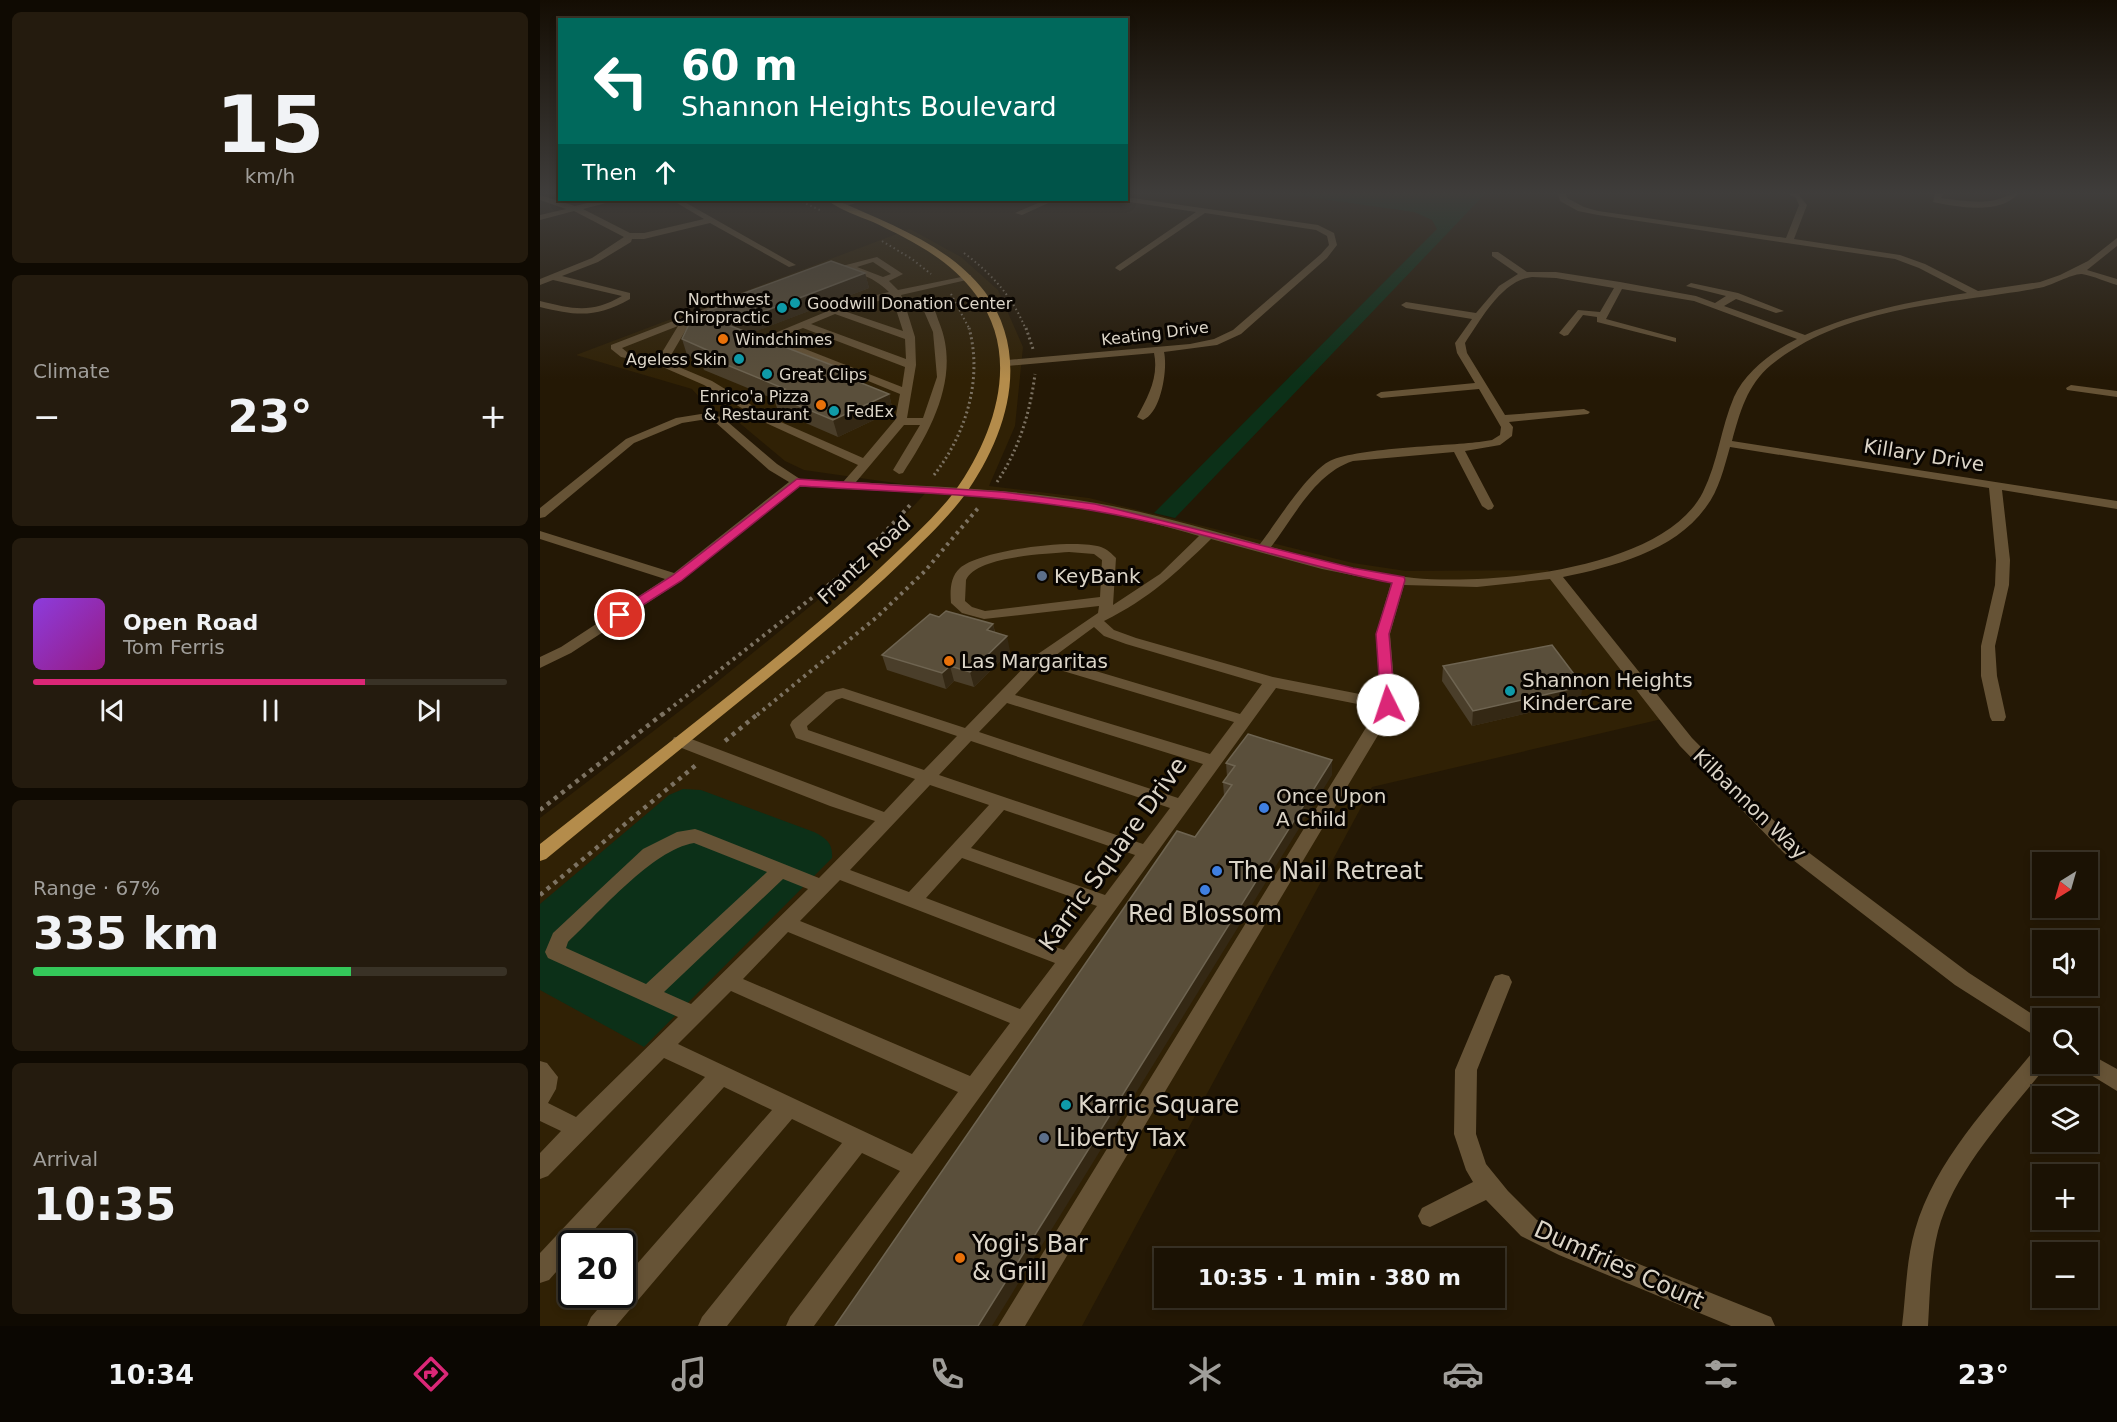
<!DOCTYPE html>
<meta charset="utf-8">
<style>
body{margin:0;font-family:"DejaVu Sans",sans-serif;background:#241b0e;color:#f1f3f6;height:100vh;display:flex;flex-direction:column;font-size:22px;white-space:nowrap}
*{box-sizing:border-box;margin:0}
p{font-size:20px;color:#a09e9a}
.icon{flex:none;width:33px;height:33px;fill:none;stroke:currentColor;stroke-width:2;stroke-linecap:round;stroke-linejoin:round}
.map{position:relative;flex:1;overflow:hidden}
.drawer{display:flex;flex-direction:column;gap:12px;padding:12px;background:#0f0a02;width:540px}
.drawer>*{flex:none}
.hud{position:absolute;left:18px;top:18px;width:570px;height:183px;border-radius:0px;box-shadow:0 3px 9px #0003,0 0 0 2px #393226;background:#00695c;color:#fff;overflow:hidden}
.needle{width:39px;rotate:217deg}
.controls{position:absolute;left:1492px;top:852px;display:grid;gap:12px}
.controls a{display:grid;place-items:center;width:66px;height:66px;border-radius:0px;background:#1b1204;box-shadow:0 3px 9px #0003,0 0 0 2px #393226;font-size:30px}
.speed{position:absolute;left:18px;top:1230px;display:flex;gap:12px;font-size:30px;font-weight:700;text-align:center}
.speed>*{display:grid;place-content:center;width:78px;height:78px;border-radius:50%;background:#1b1204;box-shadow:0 3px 9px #0003,0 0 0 2px #393226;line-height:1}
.speed .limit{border:3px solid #111;border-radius:9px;background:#fff;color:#111}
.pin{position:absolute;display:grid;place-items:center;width:51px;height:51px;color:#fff;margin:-26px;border:3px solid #fff;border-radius:50%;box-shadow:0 2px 6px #0007}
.me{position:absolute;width:66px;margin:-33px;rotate:356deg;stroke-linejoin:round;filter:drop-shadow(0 0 4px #0008)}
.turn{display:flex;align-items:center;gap:21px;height:126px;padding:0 24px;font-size:27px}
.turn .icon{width:78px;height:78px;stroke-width:2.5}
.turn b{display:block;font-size:42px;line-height:51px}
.then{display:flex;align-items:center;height:57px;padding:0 24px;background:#0003;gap:12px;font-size:22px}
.big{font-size:45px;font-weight:700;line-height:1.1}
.drawer .tile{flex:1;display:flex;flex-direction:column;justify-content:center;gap:9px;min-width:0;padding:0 21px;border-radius:9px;background:#241b0e}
.drawer .dial{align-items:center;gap:0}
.dial b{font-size:78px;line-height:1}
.song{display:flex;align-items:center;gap:18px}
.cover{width:72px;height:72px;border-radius:9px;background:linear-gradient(135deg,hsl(270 70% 55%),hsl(310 70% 35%))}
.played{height:6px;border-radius:3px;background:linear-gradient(90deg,#db2777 70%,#393226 70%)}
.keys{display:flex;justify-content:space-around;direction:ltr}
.heat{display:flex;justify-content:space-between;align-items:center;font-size:33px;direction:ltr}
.charge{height:9px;border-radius:4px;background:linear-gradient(90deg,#34c759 67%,#393226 0)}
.trip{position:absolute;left:614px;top:1248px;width:351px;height:60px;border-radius:0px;background:#1b1204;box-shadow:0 3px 9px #0003,0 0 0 2px #393226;font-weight:700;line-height:60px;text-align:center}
.menu{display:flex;height:96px;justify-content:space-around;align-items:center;background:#0b0702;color:#a09e9a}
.menu .icon{width:42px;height:42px}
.menu .on{color:#db2777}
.menu b{font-size:27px;color:#f1f3f6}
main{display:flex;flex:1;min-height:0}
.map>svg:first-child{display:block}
.built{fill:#302105;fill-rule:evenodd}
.green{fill:#0c3018}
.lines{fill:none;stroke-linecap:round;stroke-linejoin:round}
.path-far3{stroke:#7c7262;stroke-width:2;stroke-dasharray:1.5 3;stroke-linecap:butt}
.path-far2{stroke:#7c7262;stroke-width:3;stroke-dasharray:2 3;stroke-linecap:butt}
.path-far1{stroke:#7c7262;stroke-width:4;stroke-dasharray:3 4.5;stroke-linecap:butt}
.path{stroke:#7c7262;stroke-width:4.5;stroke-dasharray:4 5;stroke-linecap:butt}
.minor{fill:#665336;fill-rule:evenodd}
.major{fill:#b48c4b;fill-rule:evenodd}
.wall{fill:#4a3e2a}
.shaded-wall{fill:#342814}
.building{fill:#5a4f3b;stroke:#6e6451;stroke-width:1.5}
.route{fill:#db2777;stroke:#8e194d;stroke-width:1.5}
.culture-dot{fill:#0f9aa8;stroke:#090501;stroke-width:2}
.food-dot{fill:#e8710a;stroke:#090501;stroke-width:2}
.service-dot{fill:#5c6f8a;stroke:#090501;stroke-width:2}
.shop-dot{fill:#3f7fe0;stroke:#090501;stroke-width:2}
.labels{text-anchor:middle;stroke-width:6;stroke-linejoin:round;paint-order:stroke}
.far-poi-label{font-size:16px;fill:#dcd5c8;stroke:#090501;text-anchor:start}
.far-street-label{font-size:16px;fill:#dcd5c8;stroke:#090501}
.street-label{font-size:20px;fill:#dcd5c8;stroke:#090501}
.poi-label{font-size:20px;fill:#dcd5c8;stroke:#090501;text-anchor:start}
.near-street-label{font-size:24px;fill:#dcd5c8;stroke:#090501}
.near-poi-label{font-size:24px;fill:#dcd5c8;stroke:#090501;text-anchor:start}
</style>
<main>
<section class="drawer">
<div class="tile dial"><b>15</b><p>km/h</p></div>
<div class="tile"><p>Climate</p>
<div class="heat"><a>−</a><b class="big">23°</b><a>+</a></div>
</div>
<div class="tile">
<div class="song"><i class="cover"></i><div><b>Open Road</b><p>Tom Ferris</p></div></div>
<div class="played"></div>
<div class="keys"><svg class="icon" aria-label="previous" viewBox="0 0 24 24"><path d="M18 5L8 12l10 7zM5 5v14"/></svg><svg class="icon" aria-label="pause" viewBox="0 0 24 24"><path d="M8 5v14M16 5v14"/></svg><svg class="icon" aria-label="next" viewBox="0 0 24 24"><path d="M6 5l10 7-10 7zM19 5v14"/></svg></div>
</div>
<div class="tile"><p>Range · 67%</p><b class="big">335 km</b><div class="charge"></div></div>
<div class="tile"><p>Arrival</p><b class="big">10:35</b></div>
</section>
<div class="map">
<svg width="1577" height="1326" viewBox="0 0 1577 1326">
<rect width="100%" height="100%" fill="#241805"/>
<path class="built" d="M370,229L421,257L458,290L483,347L475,426L449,486L549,498L813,563L866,571L1008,570L1122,719L832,787L542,1326H0V818L171,687L316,569L390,488L264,470L245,461L190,415L169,408L152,389L36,355ZM32,1244H82V1294H32Z"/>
<path class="green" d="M746,194H945L635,518L614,513L897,229L892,220L874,212Z
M143,789L161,790L274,832C286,838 293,843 292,858L104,1047L0,990V904L129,795Z"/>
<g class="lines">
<path class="path-far3" d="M258,200L282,211
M342,241L372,259L391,274
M424,253C452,274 473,297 486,330
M411,294L430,330"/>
<path class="path-far2" d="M486,328L493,349
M394,475C426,434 443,379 429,328
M457,482C479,449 490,413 495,374"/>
<path class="path-far1" d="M122,715L314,565L373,502
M217,715L337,617L385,571L439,507"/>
<path class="path" d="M185,741L219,713
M0,810L124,713
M0,895L156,765"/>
<path class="minor" d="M1018,194H1026L1027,198L1044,207L1058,211L1246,238L1259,205L1256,198L1249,194H1258L1267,205L1254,239L1360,255L1385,264L1438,291L1500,282L1520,275L1548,261L1577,238V246L1547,270L1577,279V285C1566,282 1554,276 1542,274C1533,273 1511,286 1499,288C1410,304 1305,305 1231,365C1207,385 1200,412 1192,441L1577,501V509L1462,490L1470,560L1469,585L1455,646L1457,676L1466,717L1464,721H1452L1450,717L1441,676V646L1455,585L1456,560L1449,488L1190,447C1184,468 1179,490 1166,507C1135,551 1072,567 1023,577L1152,738L1256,843L1429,973L1503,1021V1041L1415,985L1244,853L1140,746L1010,579L937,587L864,585L850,634L856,705L485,1326H458L838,708L736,688L274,1326H246L250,1317L360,1171L322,1153L187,1326H158L162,1317L302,1143L252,1119L76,1326H47L51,1317L71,1294H82V1281L232,1110L184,1087L41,1244H32V1254L9,1280L0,1283V1253L165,1077L124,1058L8,1176L0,1179V1153L21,1131L0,1121V1061L7,1063L18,1077L16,1089L8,1103L36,1117L138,1017L8,958L5,952L13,933L103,849L137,832L155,829L161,831L279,878L335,821L290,806L134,745L132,741L134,737H146L344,812L375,779L256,738L250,725L252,721L286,692L303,688L425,728L495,656L558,613L559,606L444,619L422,613L411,603C410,591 410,577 420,568C440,550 535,538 561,547C567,549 572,554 576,558L573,605L620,574L659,536C625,526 591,517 556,511C459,493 358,493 260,486L141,581L31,653L0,668V657L21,647L125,579L0,539V531L134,573L249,482L229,470L175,422L161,420L142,423L94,443L5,517L0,518V508L86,439L136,418L161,414L182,417L237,464L260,479L303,482L318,465L226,423L164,385L118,365L81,357L71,349V345L167,308H173V312L151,321L127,362L172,381L234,419L323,458L355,420L360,394L223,338L312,301L349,292C332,275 312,270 288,270L285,269V265H306L337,257L363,274L349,281L358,290L431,275V279L361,295L364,302C370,303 386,300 391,305C395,308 397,317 399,322C421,375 392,429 363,473L359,474L353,470L380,425H364L316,482C396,487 477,489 556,503C612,513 666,529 720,544C736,523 766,475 788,462C812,448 906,446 939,442L952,440L960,435L961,427L939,389L841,398L836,395L841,392L935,383L917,353L915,343L932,319L866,308L861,305L866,302L936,313L959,286L978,274L952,256V252H958L987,272H1016L1080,282L1156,296L1175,303L1186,296L1146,286L1151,283L1198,293L1244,311L1236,313L1196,299L1184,306L1265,335C1317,312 1371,301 1427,293L1379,268L1355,259L1058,215L1038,211L1020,201ZM333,262L351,274L343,277L317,267ZM992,277L1016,278L1074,288L1060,312L1038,310L1019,333L1024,336L1028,335L1043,315L1057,317V322L1136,342V338L1066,319L1082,289L1154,301L1257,339C1233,351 1205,372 1194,397C1181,427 1178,462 1163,492C1124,570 950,585 874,578C825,573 778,560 731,547C754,517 775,473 813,461L914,452L942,506L948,510L952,509L954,506L925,451L960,445L972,436L973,427L969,422L1048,414L1050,412L1044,409L965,415L927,353L925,343C940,321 962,280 992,277ZM352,297L363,331L304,311ZM366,308L383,309L393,332L397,377L383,418H367L376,365L375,337ZM295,314L365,339L366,359L271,324ZM138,326L118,359L88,353L82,348ZM263,328L365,367L362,387L237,338ZM671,539L782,569L851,583L836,634L840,698L733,677L596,638L574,630L564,621C610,598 635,574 671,539ZM529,552L554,554L562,560L560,597L445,611L432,607L425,601L426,580C436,556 506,554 529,552ZM554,627L564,636L586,644L722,684L700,714L512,658ZM503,665L694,722L670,754L475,695ZM302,698L417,736L384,770L268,730L267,726L296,700ZM467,703L663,764L638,798L439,732ZM431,741L630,808L603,844L399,775ZM390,785L449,805L369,892L310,870ZM464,810L595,855L565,895L431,848ZM154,843L227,872L106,984L26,948L28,942C60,912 112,850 154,843ZM422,858L557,906L524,950L386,898ZM243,879L268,889L151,1004L124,992ZM300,880L515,963L480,1009L260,921ZM248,932L470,1023L430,1076L203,979ZM191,991L418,1092L372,1154L138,1044Z
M1395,194H1403L1401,198C1417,200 1434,203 1450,201C1461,200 1468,193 1478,194C1459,215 1418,207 1393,202Z
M0,195L35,206L60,200H71L70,202L43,209L90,233H104L164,219L132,200H141L256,265L249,267L170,223L104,239H92L91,242L58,262L22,276L90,293V299C56,318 37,316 0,307V301C33,309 51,314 82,296L13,280L0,285V279L52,258L84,237L34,211L0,220V215L26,209L0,200Z
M586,197L778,225L794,233L797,245L787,258L701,334L677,345L624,352C628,369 621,413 603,420L597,417C608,397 619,377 614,353L467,366L462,363L467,360L650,344L674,339L693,330L781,254L789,245L787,236L776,230L665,213L580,271L575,268L577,266L656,212L583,201Z
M314,200H326L302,207L298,205Z
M505,200H515L482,215L475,213Z
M1531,385L1577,391V397L1527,390L1526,388Z
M962,974L969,976L972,982L937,1070L936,1134L946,1164L968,1191L997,1220L1034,1238L1231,1317L1235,1326H1191L1019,1255L981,1236L946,1200L890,1227L882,1224L878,1216L882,1208L933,1182L926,1170L914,1134L915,1070L952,982L955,976Z
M1503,1045V1064H1508C1470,1112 1414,1170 1398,1231C1390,1262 1390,1294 1388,1326H1362C1366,1294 1366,1261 1375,1230C1395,1160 1451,1103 1496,1048Z
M1548,1053L1577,1069V1091L1541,1069L1538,1064H1548Z"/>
<path class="major" d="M287,200H296C348,223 409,245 445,292C492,357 467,436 424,496C406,520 383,541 362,562C309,613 252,659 195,705C132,756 69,807 6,859L0,861V844C92,771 186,700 276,624C305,600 333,575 360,549C379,531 399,512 415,491C455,435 482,355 436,295C411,260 371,240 333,222C318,216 300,210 287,200Z"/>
</g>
<path class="wall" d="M325,273L329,288L211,333L304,376L349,394L353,411L298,437L238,411L234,399L164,370L161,361L147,355L142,339L190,303L188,299Z
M453,624L455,632L470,651L434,687L414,681L406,689L347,670L342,655Z
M903,666L1040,701L932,726L902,681Z
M792,760V775L655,837L684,796L683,782L687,777L686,763Z"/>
<path class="shaded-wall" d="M325,273L329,288L193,340L188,325Z
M302,369L307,385L294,372Z
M349,394L353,411L298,437L293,420Z
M453,624L456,639L447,630Z
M467,636L470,651L434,687L430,672Z
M410,666L414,681L406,689L402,673Z
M1043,686L1040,701L932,726L933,711Z
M792,760V775L452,1326H438Z"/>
<path class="building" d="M291,261L325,273L188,325L302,369L294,372L349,394L293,420L233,395L245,389L158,353L167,350L142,339L153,316L195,301L188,299Z
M406,611L453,624L447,630L467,636L430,672L410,666L402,673L342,655L390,614L399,617Z
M1012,645L1043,686L933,711L903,666Z
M708,734L792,760L438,1326H295L637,831L655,837L692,785L683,782L695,766L686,763Z"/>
<linearGradient id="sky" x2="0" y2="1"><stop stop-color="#140d03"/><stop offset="0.51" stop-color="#3f3d3b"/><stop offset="1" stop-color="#3f3d3b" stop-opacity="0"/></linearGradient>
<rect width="1577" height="379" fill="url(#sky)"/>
<path class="route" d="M257,479L463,492L555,504L813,568L864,577L865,580L849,634L855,705L848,710L841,705L836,634L852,583C752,564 656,528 555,511C458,494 358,492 260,486L141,581L84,617H75L73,615L75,612L132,576Z"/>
<g class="culture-dot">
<circle cx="255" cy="303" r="6"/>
<circle cx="242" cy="308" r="6"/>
<circle cx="199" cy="359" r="6"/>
<circle cx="227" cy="374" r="6"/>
<circle cx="294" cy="411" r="6"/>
<circle cx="970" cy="691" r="6"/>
<circle cx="526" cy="1105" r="6"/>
</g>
<g class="food-dot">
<circle cx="183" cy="339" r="6"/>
<circle cx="281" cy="405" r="6"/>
<circle cx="409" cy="661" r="6"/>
<circle cx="420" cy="1258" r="6"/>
</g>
<g class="service-dot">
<circle cx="502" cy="576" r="6"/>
<circle cx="504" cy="1138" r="6"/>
</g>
<g class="shop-dot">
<circle cx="724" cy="808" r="6"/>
<circle cx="677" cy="871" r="6"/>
<circle cx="665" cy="890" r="6"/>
</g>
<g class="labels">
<g class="far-poi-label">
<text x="230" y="305" text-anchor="end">Northwest<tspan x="230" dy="18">Chiropractic</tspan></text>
<text x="267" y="309">Goodwill Donation Center</text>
<text x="195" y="345">Windchimes</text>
<text x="187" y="365" text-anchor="end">Ageless Skin</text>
<text x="239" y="380">Great Clips</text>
<text x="269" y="402" text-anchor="end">Enrico'a Pizza<tspan x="269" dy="18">&amp; Restaurant</tspan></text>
<text x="306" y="417">FedEx</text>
</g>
<g class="far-street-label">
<text transform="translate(615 333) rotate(-7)" y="6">Keating Drive</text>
</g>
<g class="street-label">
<text transform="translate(1384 455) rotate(9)" y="7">Killary Drive</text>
<text transform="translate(324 560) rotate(-43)" y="7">Frantz Road</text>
<text transform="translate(1210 804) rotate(44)" y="7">Kilbannon Way</text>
</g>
<g class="poi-label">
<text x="514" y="583">KeyBank</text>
<text x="421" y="668">Las Margaritas</text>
<text x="982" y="687">Shannon Heights<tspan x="982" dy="23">KinderCare</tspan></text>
<text x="736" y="803">Once Upon<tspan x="736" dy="23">A Child</tspan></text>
</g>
<g class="near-street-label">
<text transform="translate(573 854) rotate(-54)" y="8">Karric Square Drive</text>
<text transform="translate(1079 1265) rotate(24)" y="8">Dumfries Court</text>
</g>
<g class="near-poi-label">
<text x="689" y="879">The Nail Retreat</text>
<text x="665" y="922" text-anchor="middle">Red Blossom</text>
<text x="538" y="1113">Karric Square</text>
<text x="516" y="1146">Liberty Tax</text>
<text x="432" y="1252">Yogi's Bar<tspan x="432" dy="28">&amp; Grill</tspan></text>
</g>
</g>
</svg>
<div class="controls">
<a><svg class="needle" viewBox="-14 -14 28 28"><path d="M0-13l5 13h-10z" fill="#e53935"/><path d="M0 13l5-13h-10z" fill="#a09e9a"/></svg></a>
<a><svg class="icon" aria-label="sound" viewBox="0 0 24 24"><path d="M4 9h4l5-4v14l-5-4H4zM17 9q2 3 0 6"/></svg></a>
<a><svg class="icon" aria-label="search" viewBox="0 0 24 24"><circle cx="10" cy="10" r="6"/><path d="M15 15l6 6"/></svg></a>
<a><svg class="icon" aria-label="layers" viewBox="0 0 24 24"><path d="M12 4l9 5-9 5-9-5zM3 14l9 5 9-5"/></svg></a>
<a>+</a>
<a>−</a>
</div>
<div class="speed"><div class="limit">20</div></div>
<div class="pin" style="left:80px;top:615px;background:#d93025"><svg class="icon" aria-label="arrive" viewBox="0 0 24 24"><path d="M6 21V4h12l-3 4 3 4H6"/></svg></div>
<svg class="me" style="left:848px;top:705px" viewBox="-20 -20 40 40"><circle r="19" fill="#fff"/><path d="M0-13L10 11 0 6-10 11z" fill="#db2777"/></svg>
<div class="trip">10:35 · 1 min · 380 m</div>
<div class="hud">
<div class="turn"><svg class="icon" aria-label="left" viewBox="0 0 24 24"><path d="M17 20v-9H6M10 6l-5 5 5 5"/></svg><div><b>60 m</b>Shannon Heights Boulevard</div></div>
<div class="then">Then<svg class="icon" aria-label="ahead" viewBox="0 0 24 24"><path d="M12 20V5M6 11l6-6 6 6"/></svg></div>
</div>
</div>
</main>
<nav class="menu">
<b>10:34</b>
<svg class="icon on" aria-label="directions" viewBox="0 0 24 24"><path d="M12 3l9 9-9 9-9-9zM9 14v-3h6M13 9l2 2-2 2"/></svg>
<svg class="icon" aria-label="music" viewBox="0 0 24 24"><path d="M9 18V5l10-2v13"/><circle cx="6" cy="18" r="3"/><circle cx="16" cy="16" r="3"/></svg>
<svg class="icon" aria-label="phone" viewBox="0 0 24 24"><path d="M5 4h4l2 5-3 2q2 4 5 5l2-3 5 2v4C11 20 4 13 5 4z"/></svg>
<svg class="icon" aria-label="climate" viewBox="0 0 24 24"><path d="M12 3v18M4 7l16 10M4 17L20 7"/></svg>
<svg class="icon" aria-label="car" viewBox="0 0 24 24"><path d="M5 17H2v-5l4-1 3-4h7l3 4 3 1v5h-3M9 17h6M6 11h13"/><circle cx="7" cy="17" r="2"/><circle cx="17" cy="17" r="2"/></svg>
<svg class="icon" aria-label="filters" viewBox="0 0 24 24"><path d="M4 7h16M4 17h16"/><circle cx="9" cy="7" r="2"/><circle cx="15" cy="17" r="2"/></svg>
<b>23°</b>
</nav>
